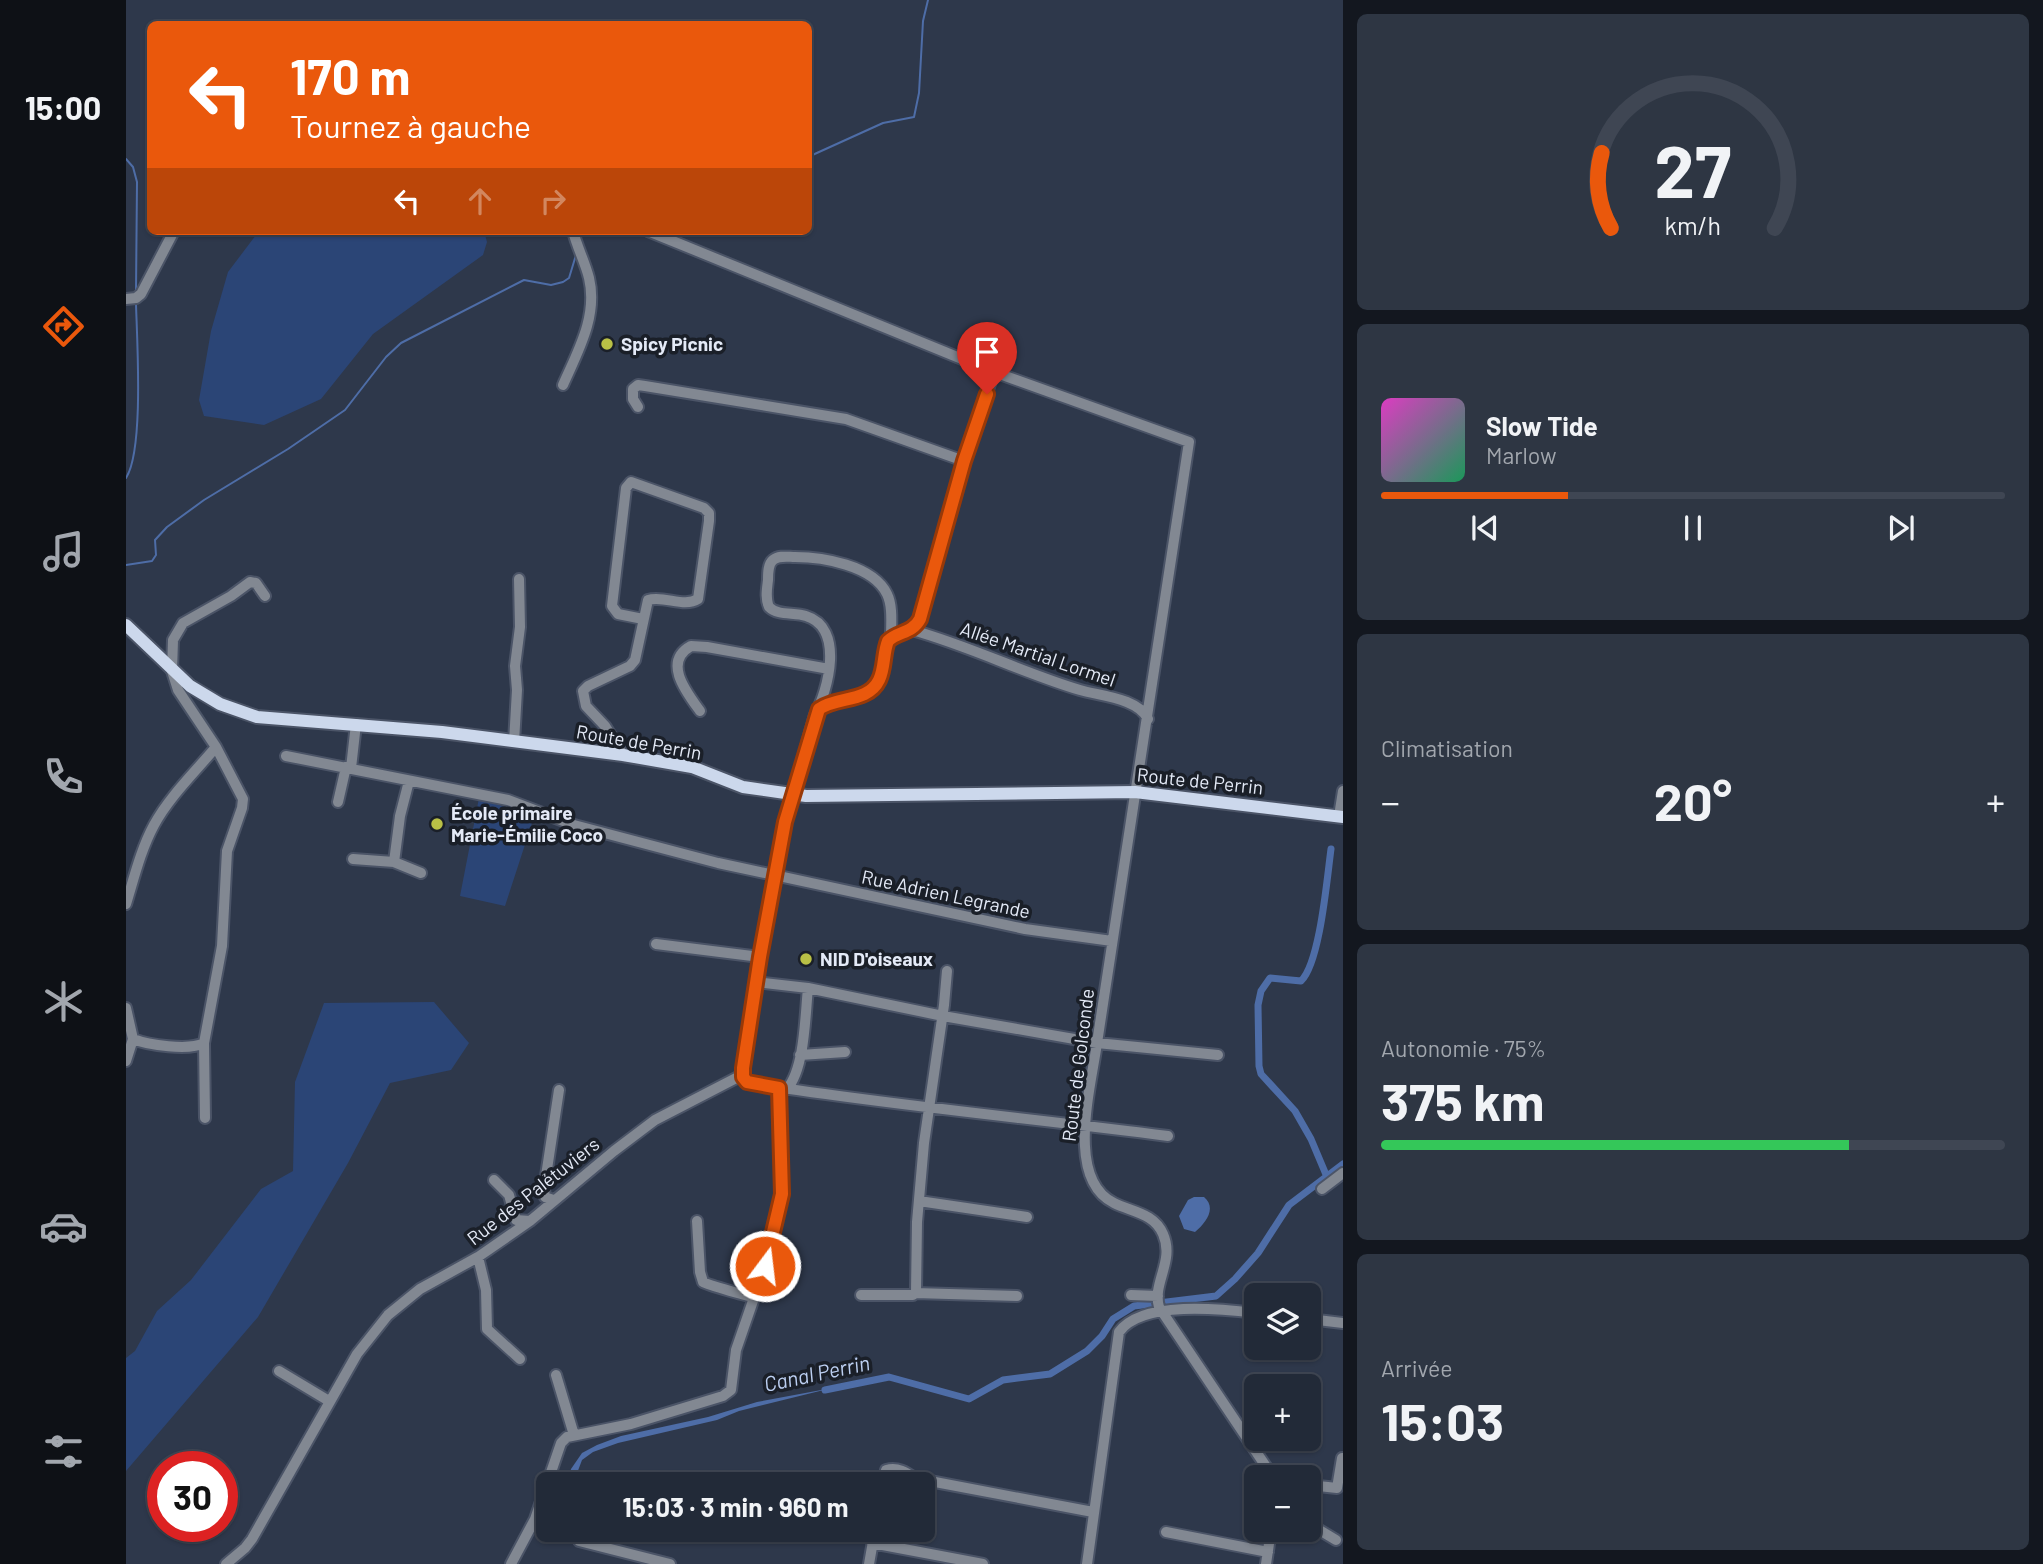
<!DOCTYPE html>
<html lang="fr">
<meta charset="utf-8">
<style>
body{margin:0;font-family:Barlow,sans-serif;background:#2e3643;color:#f1f3f6;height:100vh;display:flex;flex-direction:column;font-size:26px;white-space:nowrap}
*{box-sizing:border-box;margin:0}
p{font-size:23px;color:#a2a7ae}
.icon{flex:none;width:38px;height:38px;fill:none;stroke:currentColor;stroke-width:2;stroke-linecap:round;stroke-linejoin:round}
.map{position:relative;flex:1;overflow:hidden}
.details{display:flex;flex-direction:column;gap:14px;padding:14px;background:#13171f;width:700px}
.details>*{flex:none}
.banner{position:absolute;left:21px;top:21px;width:665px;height:214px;border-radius:10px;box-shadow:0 2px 5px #0004,0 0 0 2px #3f4653;background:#ea580c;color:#fff;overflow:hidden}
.tools{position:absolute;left:1118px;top:1283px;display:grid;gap:14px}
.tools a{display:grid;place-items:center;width:77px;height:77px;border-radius:10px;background:#222a38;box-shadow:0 2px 5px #0004,0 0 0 2px #3f4653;font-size:35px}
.speed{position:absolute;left:21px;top:1451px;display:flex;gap:14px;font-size:35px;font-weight:700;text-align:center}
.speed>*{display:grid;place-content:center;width:91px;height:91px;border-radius:50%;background:#222a38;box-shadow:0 2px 5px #0004,0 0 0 2px #3f4653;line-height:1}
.speed .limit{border:10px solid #d22;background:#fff;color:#111}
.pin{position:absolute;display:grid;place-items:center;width:60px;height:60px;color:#fff;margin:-72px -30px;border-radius:50% 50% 50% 0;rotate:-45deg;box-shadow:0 0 7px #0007}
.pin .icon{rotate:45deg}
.me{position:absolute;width:77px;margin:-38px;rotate:15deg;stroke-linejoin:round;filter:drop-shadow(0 0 5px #0008)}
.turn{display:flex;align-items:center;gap:24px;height:147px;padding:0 28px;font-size:32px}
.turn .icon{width:91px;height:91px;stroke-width:2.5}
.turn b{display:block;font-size:49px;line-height:60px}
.lanes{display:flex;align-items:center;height:66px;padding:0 28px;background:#0003;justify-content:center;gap:35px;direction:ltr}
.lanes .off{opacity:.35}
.big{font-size:52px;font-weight:700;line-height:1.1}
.details .tile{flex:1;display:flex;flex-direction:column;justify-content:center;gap:10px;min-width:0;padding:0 24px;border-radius:10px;background:#2e3643}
.details .dial{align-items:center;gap:0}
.dial svg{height:182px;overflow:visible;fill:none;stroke:#3f4653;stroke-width:7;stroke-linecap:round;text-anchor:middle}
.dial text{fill:#f1f3f6;stroke:none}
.song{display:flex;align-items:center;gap:21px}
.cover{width:84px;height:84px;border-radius:10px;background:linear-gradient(135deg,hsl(310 70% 55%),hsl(150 70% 35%))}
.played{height:7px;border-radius:4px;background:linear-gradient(90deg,#ea580c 30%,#3f4653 30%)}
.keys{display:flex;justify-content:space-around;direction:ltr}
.heat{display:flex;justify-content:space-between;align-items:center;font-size:38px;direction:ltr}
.charge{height:10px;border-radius:5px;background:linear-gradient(90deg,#34c759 75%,#3f4653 0)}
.trip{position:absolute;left:410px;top:1472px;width:399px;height:70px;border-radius:10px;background:#222a38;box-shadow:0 2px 5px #0004,0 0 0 2px #3f4653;font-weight:700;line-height:70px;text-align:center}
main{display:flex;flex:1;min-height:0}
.tab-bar{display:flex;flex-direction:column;width:126px;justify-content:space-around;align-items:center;background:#0e1116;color:#a2a7ae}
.tab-bar .icon{width:49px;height:49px}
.tab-bar .on{color:#ea580c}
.tab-bar b{font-size:32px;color:#f1f3f6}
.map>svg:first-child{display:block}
.green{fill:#2b4576}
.water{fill:#4e6da7}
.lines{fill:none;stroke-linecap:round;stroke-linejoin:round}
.stream{stroke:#4e6da7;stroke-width:2}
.canal{stroke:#4e6da7;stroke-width:7}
.minor-casing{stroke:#4b5467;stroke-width:14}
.major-casing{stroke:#4b5467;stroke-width:16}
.minor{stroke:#828892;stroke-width:10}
.major{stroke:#ccd8ec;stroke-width:12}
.route-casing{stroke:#983908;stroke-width:18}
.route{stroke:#ea580c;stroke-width:12}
.poi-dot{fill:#b9c046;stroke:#1a1f28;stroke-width:2.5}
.labels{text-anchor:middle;stroke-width:7;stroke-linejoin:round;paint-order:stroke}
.poi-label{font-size:19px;font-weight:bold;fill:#e4eaf7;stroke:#1a1f28;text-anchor:start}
.street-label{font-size:19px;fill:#e4eaf7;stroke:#1a1f28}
.water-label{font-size:21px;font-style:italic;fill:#bccff1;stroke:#1a1f28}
</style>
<main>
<nav class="tab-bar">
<b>15:00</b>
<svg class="icon on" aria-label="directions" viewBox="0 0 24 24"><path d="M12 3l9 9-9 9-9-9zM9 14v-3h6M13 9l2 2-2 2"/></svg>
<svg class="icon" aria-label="music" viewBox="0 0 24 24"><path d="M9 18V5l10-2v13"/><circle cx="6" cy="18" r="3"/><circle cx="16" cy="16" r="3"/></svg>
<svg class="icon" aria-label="phone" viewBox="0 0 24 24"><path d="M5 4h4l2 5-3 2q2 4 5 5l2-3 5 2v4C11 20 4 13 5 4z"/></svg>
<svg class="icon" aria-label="climate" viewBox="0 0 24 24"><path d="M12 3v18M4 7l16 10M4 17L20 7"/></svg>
<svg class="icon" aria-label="car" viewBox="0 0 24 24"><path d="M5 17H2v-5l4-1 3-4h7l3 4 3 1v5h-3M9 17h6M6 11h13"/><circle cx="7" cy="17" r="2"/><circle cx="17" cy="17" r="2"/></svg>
<svg class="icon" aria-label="filters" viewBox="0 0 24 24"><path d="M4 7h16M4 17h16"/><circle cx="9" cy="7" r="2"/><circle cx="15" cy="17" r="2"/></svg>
</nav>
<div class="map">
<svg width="1217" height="1564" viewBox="0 0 1217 1564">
<rect width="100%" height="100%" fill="#2e384b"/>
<path class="green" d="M133,231H358L361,242L357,255L247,334L195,399L138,425L78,416L73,400L85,331L102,272Z
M353,798L408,817L379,906L334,896Z
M308,1002L343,1043L325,1070L264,1083L222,1163L132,1317L0,1471V1358L9,1351L31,1311L65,1280L135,1189L167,1171L169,1082L198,1003Z"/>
<path class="water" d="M1068,1197H1078C1091,1208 1080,1223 1069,1232L1058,1229L1053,1216L1062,1200Z
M706,1388L613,1411L591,1420L492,1443L467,1452L456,1460L447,1484H441L445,1469L456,1453L471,1445L495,1436L582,1417L631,1402Z"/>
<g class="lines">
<path class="stream" d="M682,157L757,123L788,117L793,93L797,21L802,0
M0,159L7,167L11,182L10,291
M0,478C18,450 11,341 10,304
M0,565L26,561L30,555L29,540L41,527L78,500L162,449L219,410L260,357L275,343L398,280L425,285L437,282L443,278L450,255"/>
<path class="canal" d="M1201,1177L1185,1139L1169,1111L1135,1074L1133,1066L1132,1005L1135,991L1144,978L1175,981C1194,963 1201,878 1205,849
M699,1390L763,1377L843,1399L877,1380L924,1374L961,1351L976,1336L987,1319L1008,1306L1090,1296L1109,1279L1132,1253L1163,1205L1217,1164"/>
<g class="minor-casing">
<path id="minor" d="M522,231L868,372L1063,442L971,1043C965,1087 939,1179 988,1203C1006,1212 1028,1213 1037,1234C1049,1261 1026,1283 1033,1307L1147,1477
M0,299L10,298L15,294L48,231
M437,385C452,351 472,316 463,278C459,262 451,247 447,231
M512,407L507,399V389L512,385L519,386L720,419L838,461
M786,630C844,646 897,673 954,690C974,696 1012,698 1022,719
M694,708C713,698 743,701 753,679C759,667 756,653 762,641C771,632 784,634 792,623L838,461L868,372
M574,711C561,693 536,662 565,646L581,647L703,669
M388,742L391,690L389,666L394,627L393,579
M497,755L479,726L460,706L457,691L462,686L504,666L509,660L522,600C538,595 558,608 572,599L583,521V513L578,508L505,482L500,488L486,606L492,614L517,619
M160,756L382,800L448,825L592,863L899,929L986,941
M225,768L230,724
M212,802L220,767
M1213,816L1217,791
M227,859L268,862L295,873
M268,862L274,816L283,781
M0,904C8,878 15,849 28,825C43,797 69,772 90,747
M530,944L634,957
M630,982L682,988L817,1016L971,1043L1092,1055
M0,1008L7,1039L0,1061
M7,1039C22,1045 63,1051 78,1043
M674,1055L719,1052
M616,1075L634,957L659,822L689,715C702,690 719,628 680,616C668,612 652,616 643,607C639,598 641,589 642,580C642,573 642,564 647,560C653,555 662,557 669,557C696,557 747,565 761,594C767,606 765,624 765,637
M616,1075L623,1083C762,1105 902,1118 1042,1136
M661,1089C679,1068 679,1016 682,988
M79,1118L78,1043L96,946L101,851L116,808L117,799L90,747L52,690L46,671L47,640L57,623L105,596L124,582L130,583L139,596
M368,1180L383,1195L390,1220L404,1221
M1196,1189L1217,1173
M427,1200L419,1197L418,1189L433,1090
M793,1201L901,1217
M571,1221L574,1272L577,1282C582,1285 624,1297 629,1297
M352,1257L360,1290L361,1329L394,1359
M789,1293L891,1296
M735,1295H787L790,1292L791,1222L798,1143L818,1005L821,971
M1005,1295L1032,1296
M1183,1319L1217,1323
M153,1371L203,1401
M430,1375L448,1435
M757,1484L760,1470C772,1467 780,1472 788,1478L967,1512
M1183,1485L1211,1488L1216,1458
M1183,1527L1190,1528L1210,1540
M1040,1532L1142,1552
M453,1541L544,1564
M746,1543L857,1564
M100,1564L119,1548L126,1539L231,1354L262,1315L294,1289L352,1257L404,1221L488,1151L529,1120L616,1075
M385,1564L409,1519L435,1443L441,1437L505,1424L597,1396L605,1390L610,1350L639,1266L653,1212L656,1181L653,1088
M743,1564L749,1530
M961,1564L993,1332C1016,1300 1096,1309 1130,1313
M1140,1564L1145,1530"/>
</g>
<g class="major-casing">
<path id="major" d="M0,625L64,686L94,704L131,717L316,732L497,755L566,767L617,787L680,796L1009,792L1217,817"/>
</g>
<use href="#minor" class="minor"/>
<use href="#major" class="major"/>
</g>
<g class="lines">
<g class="route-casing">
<path id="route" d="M639,1266L656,1194L653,1088L621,1082L617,1077V1068L634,957L659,822L693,709C711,696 742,703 753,680C759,668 757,653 762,641C772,631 786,634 794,619L838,461L861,394"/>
</g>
<use href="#route" class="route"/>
</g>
<g class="poi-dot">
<circle cx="481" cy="344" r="7"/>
<circle cx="311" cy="824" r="7"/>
<circle cx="680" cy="959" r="7"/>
</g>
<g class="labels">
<g class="poi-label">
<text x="495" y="351">Spicy Picnic</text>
<text x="325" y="820">École primaire<tspan x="325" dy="22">Marie-Émilie Coco</tspan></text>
<text x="694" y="966">NID D'oiseaux</text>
</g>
<g class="street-label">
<text transform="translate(912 654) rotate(19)" y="7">Allée Martial Lormel</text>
<text transform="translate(513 742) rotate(10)" y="7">Route de Perrin</text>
<text transform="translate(1074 781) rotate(6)" y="7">Route de Perrin</text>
<text transform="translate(820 894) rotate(12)" y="7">Rue Adrien Legrande</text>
<text transform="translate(952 1065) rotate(-83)" y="7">Route de Golconde</text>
<text transform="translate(407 1191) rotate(-38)" y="7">Rue des Palétuviers</text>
</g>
<g class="water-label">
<text transform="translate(691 1374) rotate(-12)" y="7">Canal Perrin</text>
</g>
</g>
</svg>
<div class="tools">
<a><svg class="icon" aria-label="layers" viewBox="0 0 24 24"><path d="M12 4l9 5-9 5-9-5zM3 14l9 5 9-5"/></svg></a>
<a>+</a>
<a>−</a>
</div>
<div class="speed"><div class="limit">30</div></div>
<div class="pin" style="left:861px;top:394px;background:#d93025"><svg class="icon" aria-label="arrive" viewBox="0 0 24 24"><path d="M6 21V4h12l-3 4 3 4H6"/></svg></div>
<svg class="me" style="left:639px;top:1266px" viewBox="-20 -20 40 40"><circle r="17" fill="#ea580c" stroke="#fff" stroke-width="3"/><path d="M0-11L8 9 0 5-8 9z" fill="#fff"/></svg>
<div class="trip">15:03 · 3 min · 960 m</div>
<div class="banner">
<div class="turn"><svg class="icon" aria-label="left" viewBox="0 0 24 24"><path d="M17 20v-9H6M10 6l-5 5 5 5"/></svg><div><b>170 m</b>Tournez à gauche</div></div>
<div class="lanes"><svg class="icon" aria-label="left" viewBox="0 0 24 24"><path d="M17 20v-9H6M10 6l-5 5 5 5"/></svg><svg class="icon off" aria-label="ahead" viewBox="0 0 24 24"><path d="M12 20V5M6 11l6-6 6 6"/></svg><svg class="icon off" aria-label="right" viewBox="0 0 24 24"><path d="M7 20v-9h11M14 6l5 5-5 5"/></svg></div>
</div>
</div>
<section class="details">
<div class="tile dial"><svg viewBox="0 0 100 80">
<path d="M14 69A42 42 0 1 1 86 69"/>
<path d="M14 69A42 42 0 0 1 10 36" stroke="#ea580c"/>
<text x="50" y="56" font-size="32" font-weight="700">27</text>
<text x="50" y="72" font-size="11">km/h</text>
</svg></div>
<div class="tile">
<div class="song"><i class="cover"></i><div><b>Slow Tide</b><p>Marlow</p></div></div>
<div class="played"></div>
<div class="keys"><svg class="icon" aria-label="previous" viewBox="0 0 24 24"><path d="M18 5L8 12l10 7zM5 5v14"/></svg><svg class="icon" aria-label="pause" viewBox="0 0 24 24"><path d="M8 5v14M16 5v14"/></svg><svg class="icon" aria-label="next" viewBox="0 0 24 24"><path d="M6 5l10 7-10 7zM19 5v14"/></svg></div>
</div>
<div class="tile"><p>Climatisation</p>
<div class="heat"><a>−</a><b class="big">20°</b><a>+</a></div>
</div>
<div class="tile"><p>Autonomie · 75%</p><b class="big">375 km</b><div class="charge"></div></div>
<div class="tile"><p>Arrivée</p><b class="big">15:03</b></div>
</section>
</main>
